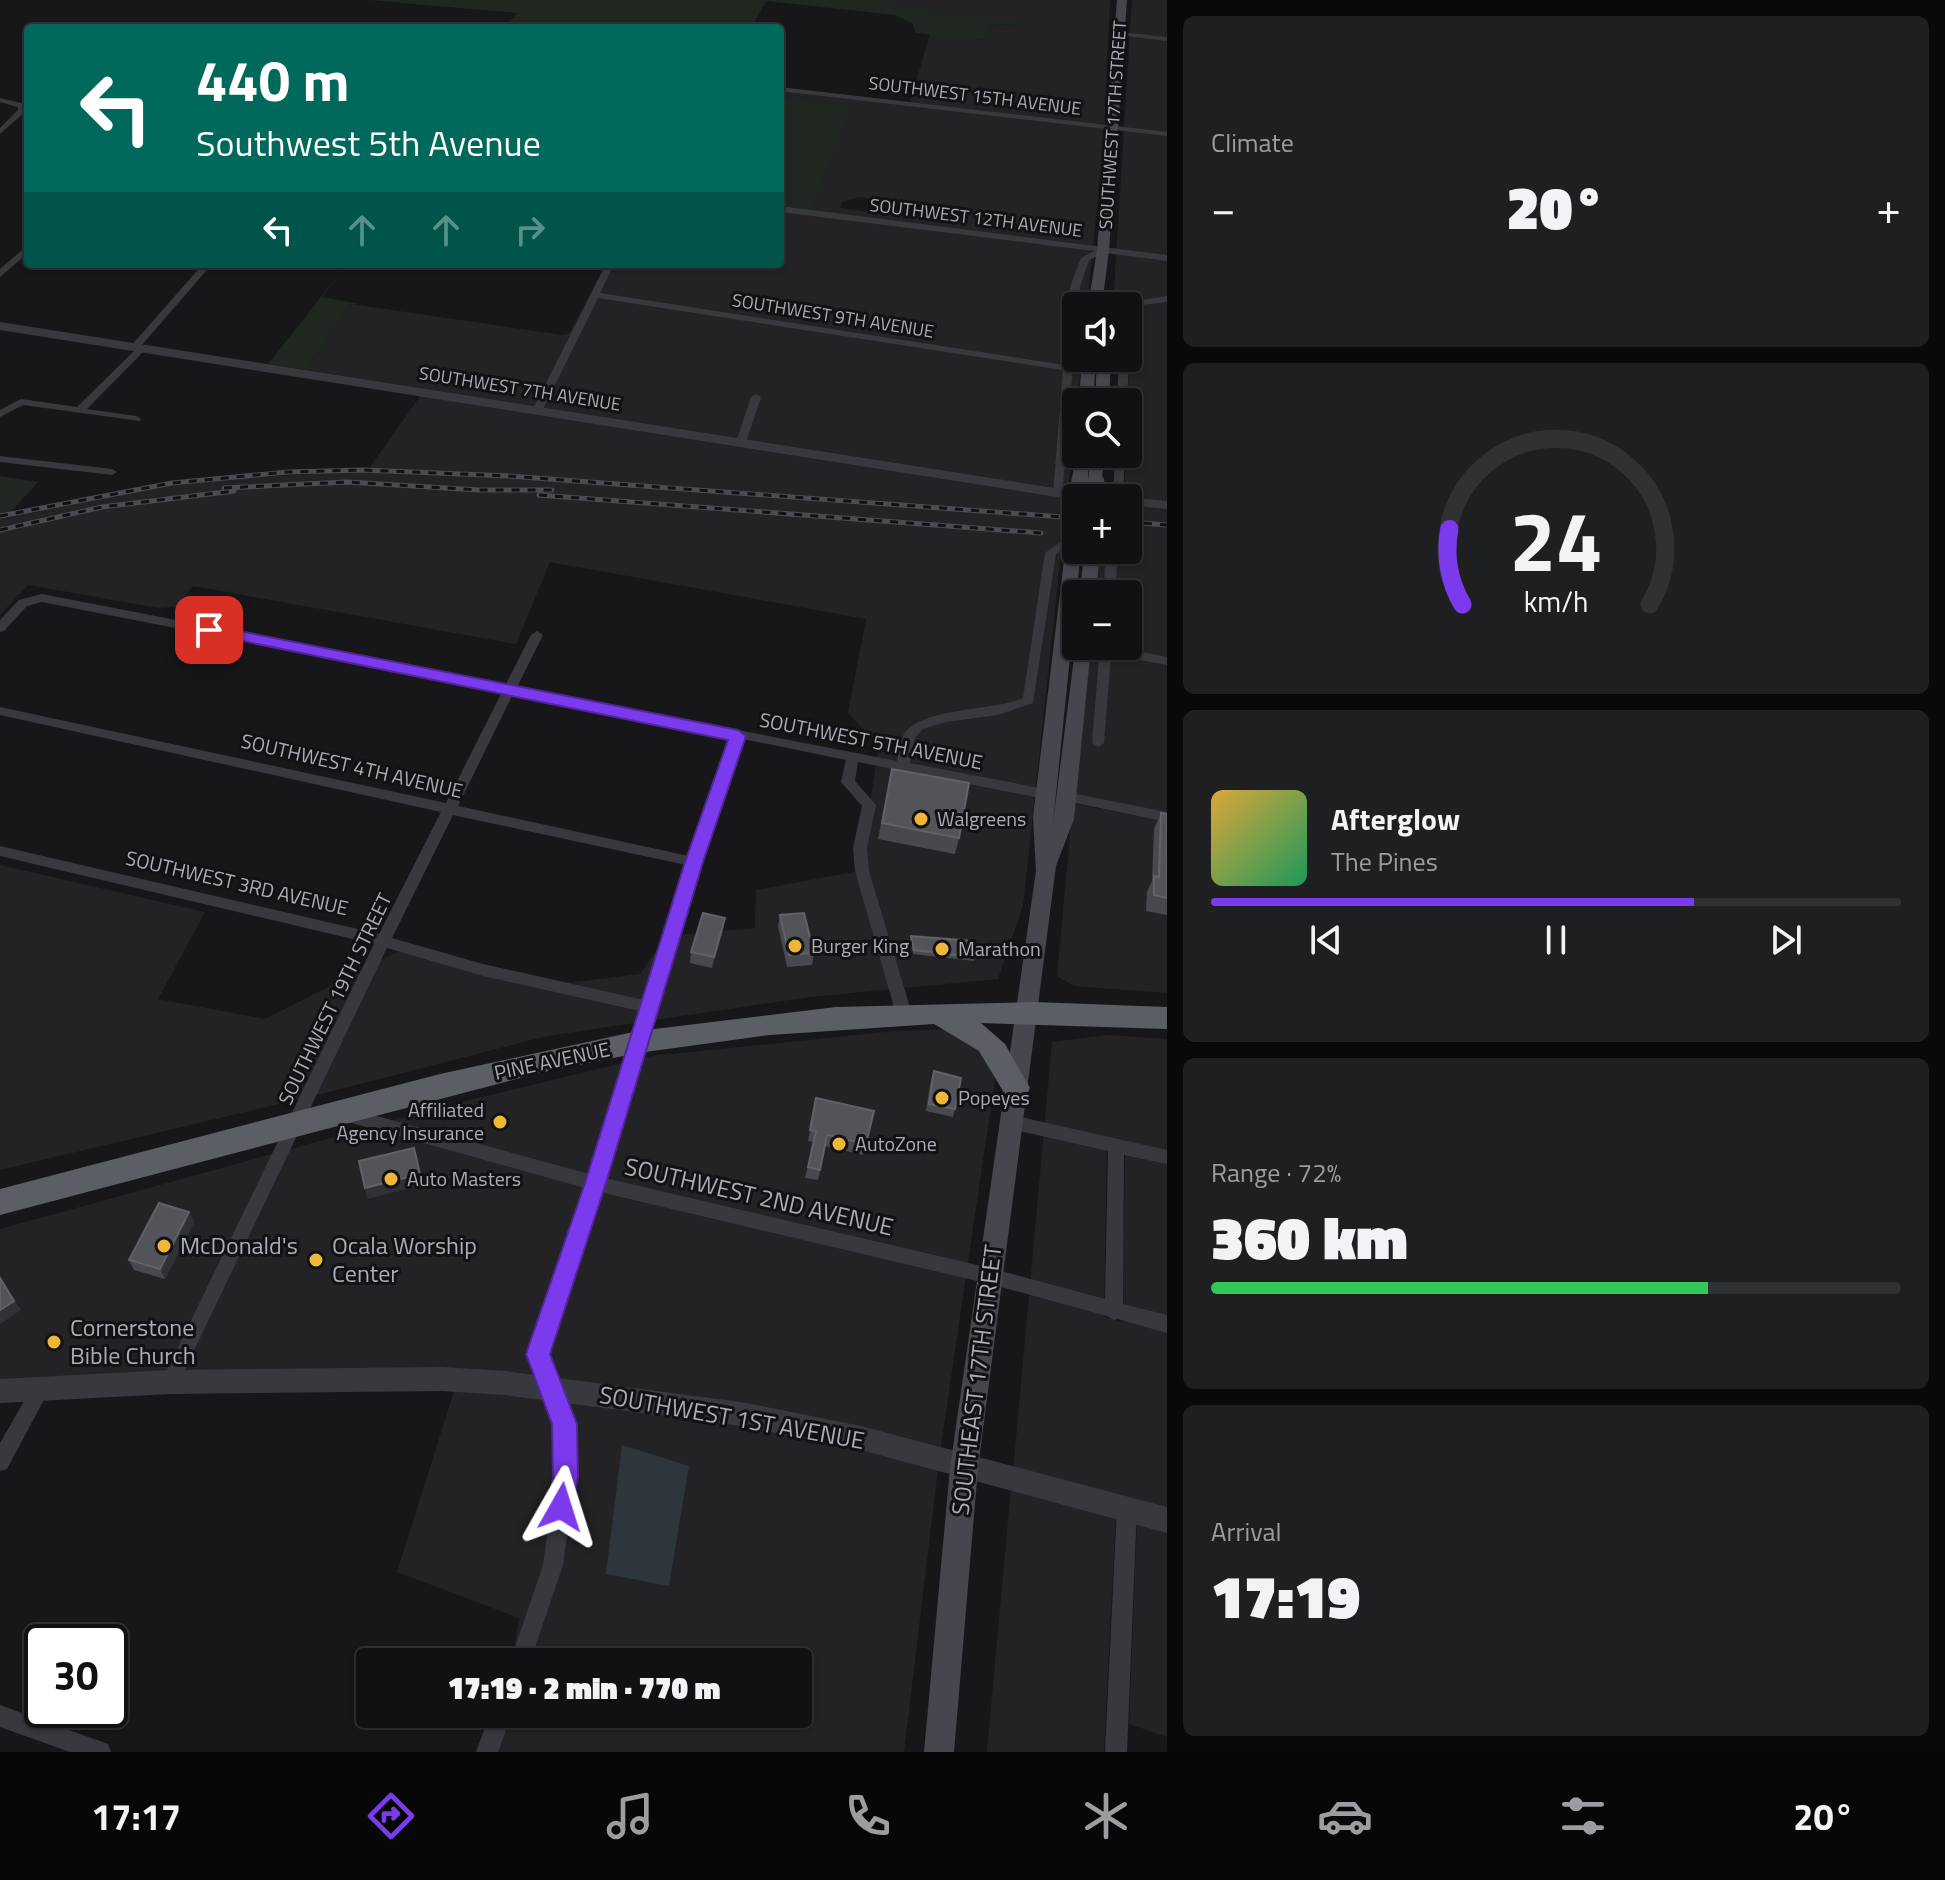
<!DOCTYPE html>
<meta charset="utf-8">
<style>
body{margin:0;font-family:"Titillium Web",sans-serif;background:#1e1f21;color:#f1f3f6;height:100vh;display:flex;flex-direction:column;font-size:30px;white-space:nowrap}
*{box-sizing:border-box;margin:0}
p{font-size:26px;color:#9c9da0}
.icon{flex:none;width:44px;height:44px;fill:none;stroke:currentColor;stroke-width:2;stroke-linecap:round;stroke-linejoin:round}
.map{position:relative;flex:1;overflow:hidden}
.drawer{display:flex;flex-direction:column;gap:16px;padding:16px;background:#09090a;width:778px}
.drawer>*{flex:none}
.banner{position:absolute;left:24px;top:24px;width:760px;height:244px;border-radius:8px;box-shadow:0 2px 6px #0004,0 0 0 2px #303133;background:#00695c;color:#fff;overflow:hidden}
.tools{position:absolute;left:1062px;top:292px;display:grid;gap:16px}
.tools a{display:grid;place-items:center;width:80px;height:80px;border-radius:8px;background:#111113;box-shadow:0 2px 6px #0004,0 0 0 2px #303133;font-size:40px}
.speed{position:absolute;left:24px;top:1624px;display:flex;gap:16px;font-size:40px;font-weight:700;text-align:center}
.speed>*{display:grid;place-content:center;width:104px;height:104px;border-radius:50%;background:#111113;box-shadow:0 2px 6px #0004,0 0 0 2px #303133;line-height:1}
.speed .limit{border:4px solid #111;border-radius:12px;background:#fff;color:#111}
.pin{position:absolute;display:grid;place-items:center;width:68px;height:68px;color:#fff;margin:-34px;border-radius:16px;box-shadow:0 4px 12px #0006}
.me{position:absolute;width:88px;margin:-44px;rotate:6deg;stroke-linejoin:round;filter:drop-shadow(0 0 6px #0008)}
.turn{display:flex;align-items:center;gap:28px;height:168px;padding:0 40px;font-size:36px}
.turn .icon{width:104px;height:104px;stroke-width:2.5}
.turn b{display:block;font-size:56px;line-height:68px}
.lanes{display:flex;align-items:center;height:76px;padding:0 40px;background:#0003;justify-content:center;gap:40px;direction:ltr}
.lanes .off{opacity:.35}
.big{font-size:60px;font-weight:800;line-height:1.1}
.drawer .widget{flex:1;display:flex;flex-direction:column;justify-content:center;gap:12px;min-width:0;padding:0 28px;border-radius:12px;background:#1e1f21}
.drawer .dial{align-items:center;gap:0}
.dial svg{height:208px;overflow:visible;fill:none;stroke:#303133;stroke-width:7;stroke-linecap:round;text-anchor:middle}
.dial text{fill:#f1f3f6;stroke:none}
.song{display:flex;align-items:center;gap:24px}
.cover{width:96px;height:96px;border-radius:12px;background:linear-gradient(135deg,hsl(40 70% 55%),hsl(150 70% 35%))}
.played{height:8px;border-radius:4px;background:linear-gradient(90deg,#7c3aed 70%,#303133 70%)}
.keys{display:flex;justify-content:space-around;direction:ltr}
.heat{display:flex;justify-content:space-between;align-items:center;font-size:44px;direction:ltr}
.charge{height:12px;border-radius:6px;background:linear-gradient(90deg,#34c759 72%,#303133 0)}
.trip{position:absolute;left:356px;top:1648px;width:456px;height:80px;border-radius:8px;background:#111113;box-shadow:0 2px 6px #0004,0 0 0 2px #303133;font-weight:800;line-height:80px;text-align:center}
.tabs{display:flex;height:128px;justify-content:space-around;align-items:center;background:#070708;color:#9c9da0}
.tabs .icon{width:56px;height:56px}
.tabs .current{color:#7c3aed}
.tabs b{font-size:36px;color:#f1f3f6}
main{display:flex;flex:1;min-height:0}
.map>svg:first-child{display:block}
.built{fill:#232326;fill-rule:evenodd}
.green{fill:#1f2720}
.water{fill:#2d353d}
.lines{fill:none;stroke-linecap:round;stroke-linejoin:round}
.minor{fill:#38393e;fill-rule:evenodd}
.tertiary{fill:#38393e;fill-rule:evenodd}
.secondary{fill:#46474e;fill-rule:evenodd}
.trunk{fill:#5c5e66;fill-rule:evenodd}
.rail-casing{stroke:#4b4c53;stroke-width:5}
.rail{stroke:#121214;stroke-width:3;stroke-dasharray:8;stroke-linecap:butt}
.secondary-bridge{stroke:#46474e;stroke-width:17}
.wall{fill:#48494e}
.shaded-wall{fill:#303134}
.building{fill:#535459;stroke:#606268;stroke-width:2}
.route{fill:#7c3aed;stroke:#51269a;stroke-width:2}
.poi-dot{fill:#f0b637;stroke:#121214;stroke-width:3}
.labels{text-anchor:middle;stroke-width:6;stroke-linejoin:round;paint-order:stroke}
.far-street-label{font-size:18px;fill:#a9adb8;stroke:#121214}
.street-label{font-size:20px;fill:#a9adb8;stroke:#121214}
.poi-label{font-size:20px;fill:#a9adb8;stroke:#121214;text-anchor:start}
.near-street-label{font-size:24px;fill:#a9adb8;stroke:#121214}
.near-poi-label{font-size:24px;fill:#a9adb8;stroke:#121214;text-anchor:start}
</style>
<main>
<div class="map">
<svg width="1167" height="1752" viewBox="0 0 1167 1752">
<rect width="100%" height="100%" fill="#171719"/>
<path class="built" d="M902,0H1110L1104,139L1087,306H1076V358H1082L1068,492L306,370L351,304L563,335L569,333L606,264H780V208L851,106L780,97V88L910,102L930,34L985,40L988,27L996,24L1021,25L1022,22L892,9ZM859,197L969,210H970L967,224L840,208L842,202Z
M1132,0H1167V297L1113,306Z
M1167,302V502L1124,498L1131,317L1144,305Z
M421,395L1067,498L1023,906L998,979L810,997L547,1036L321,1094L0,1170V865L205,912L158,999L265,1019L403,949L559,984L640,974L666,936L755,928L756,890L859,871L879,746L848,713L866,619L550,562L516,644L193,586L177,607L159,608L28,585L0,615V517L100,494L186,481L367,471Z
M1128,504L1167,508V657L1100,646H1128V594H1094L1098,550H1128Z
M1089,646H1099V653L1167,665V813L1074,794Z
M1073,803L1167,822V993L1074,986L1057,976Z
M959,1029L997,1066L940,1452L553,1380L0,1382V1229L461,1102L652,1056L895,1031Z
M1108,1035L1167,1039V1511L1013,1471L1052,1042ZM1107,1138L1125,1142L1123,1322L1104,1317Z
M455,1388L740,1423L860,1446L938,1469L904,1752H497L503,1714H798V1662H512L519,1618L397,1572Z
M1011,1488L1116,1514L1104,1752H987Z
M1137,1520L1167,1529V1737L1129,1724Z"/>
<path class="green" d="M369,0H902L893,9L1022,21L1021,25L996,24L988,27L985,40L916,33L912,23L895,15L766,1L751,28H505L517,13Z
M780,97L852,106L809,212L780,208Z
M347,264L322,297L360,304H351L306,370L268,364Z
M0,476L38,482L8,515L0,517Z"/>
<path class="water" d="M622,1445L689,1466L669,1586L606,1574Z"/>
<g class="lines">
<path class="minor" d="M438,23L441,25L439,28H432Z
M1120,32L1167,37V41L1118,35Z
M780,87L1167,132V136L780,91Z
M0,98L25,104L26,111L0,134V128L18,110V107L0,102Z
M780,206L1167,255V261L1106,253L1089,260L1080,287L1078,306H1076V332L1062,496L1058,497L1053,494L1063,370L598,298L542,411L533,413L532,411L606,264H614L600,293L1064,365L1070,287L1081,258L1094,251L780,212Z
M28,245V253L0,277V269Z
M203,264H212L141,346L144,347V351L87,409L136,416L141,419L140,421L23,405L0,417V410L21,399L77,407L134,351L129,348L131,346Z
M264,264H288L289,266L285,269Z
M1167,296V302L1143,305L1128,314V307L1137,301Z
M1128,357L1129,358L1127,402H1117L1119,358Z
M756,394L761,397L746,442L745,444H737L736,442L751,397Z
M1115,454H1125L1123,498H1113Z
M0,456L112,469L117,472L112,475L0,462Z
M1062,541L1076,542V548H1065L1056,554L1033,703L998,715L946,722L923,729L915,738L910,763L1045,789L1052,794L1050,797L1045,799L858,762L855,781L876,805L867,848L869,871L912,1014L909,1018L904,1020L899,1018L896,1014L855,871L853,848L862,806L841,782L846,760L743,739L701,862L605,1178L990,1268L1105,1299L1108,1151L1011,1129L1005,1127L1003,1122L1005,1117L1011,1115L1167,1150V1164L1124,1155L1123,1304L1167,1315V1333L1118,1319L1114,1320L1107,1316L990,1284L600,1192L547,1354L574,1424L575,1478L563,1565L530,1662H510L543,1565L555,1478L556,1424L529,1354L585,1188L348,1122L342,1120L340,1115L342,1110L348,1108L589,1174L640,1011L483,976L387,948L176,1388L170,1391L164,1388L161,1382L164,1376L374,944L0,856V846L379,934L441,812L0,715V707L446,803L502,692L42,602L27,606L4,631L0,632V620L19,600L42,594L506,684L531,635L537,631L543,635L517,687L897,761C899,752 899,743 903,736C920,706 992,712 1023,698L1045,553ZM513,694L731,737L689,856L458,806ZM453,815L686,865L644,1000L483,964L392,938Z
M1097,550H1112L1117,554L1116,594H1104L1105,556Z
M1100,646H1112L1167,657V665L1111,655L1104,743L1098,747L1092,743Z
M1066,792L1167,812V822L1061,800L1059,797L1061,794Z
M40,1381L46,1384L49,1390L46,1396L7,1469L0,1471V1443L34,1384Z
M1127,1497L1134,1500L1137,1507L1127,1752H1105L1117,1507L1120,1500Z
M0,1705L108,1744L111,1752H70L0,1727Z
M490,1714H512L498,1752H476Z"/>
<path class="tertiary" d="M0,322L1092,494L1099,498L1076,500L0,330Z
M1128,497L1167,501V509L1128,505V498H1123Z
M442,1367L505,1371L741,1402L861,1426L1167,1507V1533L861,1450L741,1426L505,1395L442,1391L170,1394L0,1403V1379L170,1370Z"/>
<path class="secondary" d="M1117,0H1127L1109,250L1102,306H1088L1097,250Z
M1082,358H1096L1093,402H1079Z
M1097,358H1111L1109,402H1095Z
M1076,452L1089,454L1088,480L1080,485L1072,480Z
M1091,454H1105L1101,485L1096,487L1088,482Z
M1084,550H1100L1096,594H1080Z
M1072,555L1080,560L1053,823L1076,642V646H1091L1074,819L1056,866L978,1468L954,1752H924L950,1468L1036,871L1033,817L1064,560Z"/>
<path class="trunk" d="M1034,1002L1167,1007V1029L981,1023L1005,1044L1030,1088L1026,1096L1016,1100L1006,1096L979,1051L934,1024L770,1035L638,1053L539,1073L0,1215V1189L440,1074L638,1031L836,1007Z"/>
<g class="rail-casing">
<path id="rail" d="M224,488L347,482L479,490H552
M539,495L1041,533
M0,516L172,483L288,472L363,470L509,476L1076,518
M1128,522L1167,525
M0,530L102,507L234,491"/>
</g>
<use href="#rail" class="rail"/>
<path class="secondary-bridge" d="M1078,498L1080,480
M1095,498L1096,482
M1072,560L1076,517"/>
</g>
<path class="wall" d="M892,769L959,838L955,854L878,839Z
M1161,813L1167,814V915L1146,911L1147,892L1152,881L1154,829Z
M780,915L814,953L812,965L787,967L778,926Z
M725,918L723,930L712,968L690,963L691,952Z
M911,936L975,957L974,961L913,954L910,940Z
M934,1071L955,1109L953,1117L926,1111L931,1079Z
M816,1098L874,1111L863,1155L825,1146L818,1180L805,1178L814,1142L808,1141Z
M189,1212L194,1222L165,1279L134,1270L129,1260Z"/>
<path class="shaded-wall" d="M725,918L723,930L712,968L714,957Z
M420,1174L422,1185L367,1199L365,1188Z
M189,1212L194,1222L165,1279L160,1269Z
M0,1277L21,1310L0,1324Z"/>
<path class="building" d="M892,769L969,783L959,838L882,823Z
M1161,813L1167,814V898L1154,895V876L1159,877Z
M703,913L725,918L714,957L691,952Z
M804,913L814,953L789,955L780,915Z
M911,936L973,941L975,957L914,950Z
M934,1071L961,1078L955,1109L929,1104Z
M816,1098L874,1111L866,1144L827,1135L820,1170L808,1167L816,1131L810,1130Z
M414,1148L420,1174L365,1188L359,1161Z
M159,1203L189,1212L160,1269L129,1260Z
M0,1278L14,1301L0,1310Z"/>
<path class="route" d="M209,625L738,730L746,736L703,862L606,1183L550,1354L577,1424L578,1478L570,1516L561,1520L552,1516L548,1507L553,1478L552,1424L526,1354L585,1183L685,862L728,740L203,633V626Z"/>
<g class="poi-dot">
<circle cx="921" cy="819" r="8"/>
<circle cx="795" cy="946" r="8"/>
<circle cx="942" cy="949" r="8"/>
<circle cx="942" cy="1098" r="8"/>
<circle cx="500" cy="1122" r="8"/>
<circle cx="839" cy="1144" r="8"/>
<circle cx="391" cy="1179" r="8"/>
<circle cx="164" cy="1246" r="8"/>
<circle cx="316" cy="1260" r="8"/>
<circle cx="54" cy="1342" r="8"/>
</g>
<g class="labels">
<g class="far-street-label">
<text transform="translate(975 96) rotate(7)" y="6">SOUTHWEST 15TH AVENUE</text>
<text transform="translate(1113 125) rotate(-86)" y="6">SOUTHWEST 17TH STREET</text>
<text transform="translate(976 218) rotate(7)" y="6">SOUTHWEST 12TH AVENUE</text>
<text transform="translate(833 316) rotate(9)" y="6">SOUTHWEST 9TH AVENUE</text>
<text transform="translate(520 389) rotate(9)" y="6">SOUTHWEST 7TH AVENUE</text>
</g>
<g class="street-label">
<text transform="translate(871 741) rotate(11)" y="7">SOUTHWEST 5TH AVENUE</text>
<text transform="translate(352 766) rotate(13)" y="7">SOUTHWEST 4TH AVENUE</text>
<text transform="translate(237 883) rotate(13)" y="7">SOUTHWEST 3RD AVENUE</text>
<text transform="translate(335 999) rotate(-64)" y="7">SOUTHWEST 19TH STREET</text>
<text transform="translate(552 1061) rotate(-12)" y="7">PINE AVENUE</text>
</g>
<g class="poi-label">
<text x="937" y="826">Walgreens</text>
<text x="811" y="953">Burger King</text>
<text x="958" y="956">Marathon</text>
<text x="958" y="1105">Popeyes</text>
<text x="484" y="1117" text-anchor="end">Affiliated<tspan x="484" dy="23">Agency Insurance</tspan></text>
<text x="855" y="1151">AutoZone</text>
<text x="407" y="1186">Auto Masters</text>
</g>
<g class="near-street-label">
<text transform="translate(759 1197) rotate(13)" y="8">SOUTHWEST 2ND AVENUE</text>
<text transform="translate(977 1380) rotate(-83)" y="8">SOUTHEAST 17TH STREET</text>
<text transform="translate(732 1418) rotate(10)" y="8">SOUTHWEST 1ST AVENUE</text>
</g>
<g class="near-poi-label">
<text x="180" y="1254">McDonald's</text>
<text x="332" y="1254">Ocala Worship<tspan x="332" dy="28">Center</tspan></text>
<text x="70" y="1336">Cornerstone<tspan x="70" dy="28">Bible Church</tspan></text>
</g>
</g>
</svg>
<div class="tools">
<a><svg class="icon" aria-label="sound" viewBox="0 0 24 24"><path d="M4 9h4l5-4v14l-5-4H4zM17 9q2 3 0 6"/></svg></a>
<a><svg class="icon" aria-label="search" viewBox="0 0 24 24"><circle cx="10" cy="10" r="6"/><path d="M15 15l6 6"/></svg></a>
<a>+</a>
<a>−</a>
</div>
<div class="speed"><div class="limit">30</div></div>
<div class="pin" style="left:209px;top:630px;background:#d93025"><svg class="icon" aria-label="arrive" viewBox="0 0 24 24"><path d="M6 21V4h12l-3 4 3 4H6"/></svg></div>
<svg class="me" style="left:561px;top:1507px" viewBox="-20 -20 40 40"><path d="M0-17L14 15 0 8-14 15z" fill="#7c3aed" stroke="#fff" stroke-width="4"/></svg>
<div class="trip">17:19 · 2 min · 770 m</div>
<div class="banner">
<div class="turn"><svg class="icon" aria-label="left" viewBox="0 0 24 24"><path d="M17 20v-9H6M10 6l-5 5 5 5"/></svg><div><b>440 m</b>Southwest 5th Avenue</div></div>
<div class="lanes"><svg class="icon" aria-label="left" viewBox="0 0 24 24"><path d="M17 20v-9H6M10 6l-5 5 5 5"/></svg><svg class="icon off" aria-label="ahead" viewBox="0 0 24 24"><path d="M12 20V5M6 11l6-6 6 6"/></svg><svg class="icon off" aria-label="ahead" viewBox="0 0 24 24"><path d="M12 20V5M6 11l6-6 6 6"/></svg><svg class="icon off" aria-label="right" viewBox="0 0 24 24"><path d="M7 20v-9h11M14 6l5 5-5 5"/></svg></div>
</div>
</div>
<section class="drawer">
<div class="widget"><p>Climate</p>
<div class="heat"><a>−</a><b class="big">20°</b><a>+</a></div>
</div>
<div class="widget dial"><svg viewBox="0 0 100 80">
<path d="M14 69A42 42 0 1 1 86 69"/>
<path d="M14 69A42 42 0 0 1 9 40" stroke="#7c3aed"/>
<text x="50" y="56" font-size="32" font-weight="700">24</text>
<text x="50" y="72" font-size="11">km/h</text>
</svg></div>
<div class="widget">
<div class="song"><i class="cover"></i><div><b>Afterglow</b><p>The Pines</p></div></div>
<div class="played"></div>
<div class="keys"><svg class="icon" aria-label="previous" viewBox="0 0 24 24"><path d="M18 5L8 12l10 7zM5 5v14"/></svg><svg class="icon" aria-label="pause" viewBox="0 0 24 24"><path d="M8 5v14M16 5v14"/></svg><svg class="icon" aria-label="next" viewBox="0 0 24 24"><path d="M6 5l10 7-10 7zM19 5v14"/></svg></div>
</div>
<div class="widget"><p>Range · 72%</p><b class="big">360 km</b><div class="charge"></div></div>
<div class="widget"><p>Arrival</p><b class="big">17:19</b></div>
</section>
</main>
<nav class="tabs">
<b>17:17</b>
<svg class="icon current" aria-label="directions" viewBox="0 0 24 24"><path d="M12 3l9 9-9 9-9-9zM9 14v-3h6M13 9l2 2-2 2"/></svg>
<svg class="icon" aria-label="music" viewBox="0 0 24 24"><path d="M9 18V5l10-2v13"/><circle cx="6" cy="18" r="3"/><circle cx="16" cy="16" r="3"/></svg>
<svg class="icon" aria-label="phone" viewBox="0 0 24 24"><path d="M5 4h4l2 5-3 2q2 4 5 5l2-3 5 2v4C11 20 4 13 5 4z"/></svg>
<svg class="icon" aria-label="climate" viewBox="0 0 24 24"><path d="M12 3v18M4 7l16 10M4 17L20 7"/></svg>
<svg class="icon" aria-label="car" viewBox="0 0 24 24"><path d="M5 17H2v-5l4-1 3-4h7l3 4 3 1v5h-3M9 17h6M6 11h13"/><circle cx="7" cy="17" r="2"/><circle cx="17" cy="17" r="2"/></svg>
<svg class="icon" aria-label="filters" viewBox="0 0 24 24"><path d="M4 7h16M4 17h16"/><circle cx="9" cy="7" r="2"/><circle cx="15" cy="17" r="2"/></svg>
<b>20°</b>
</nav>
